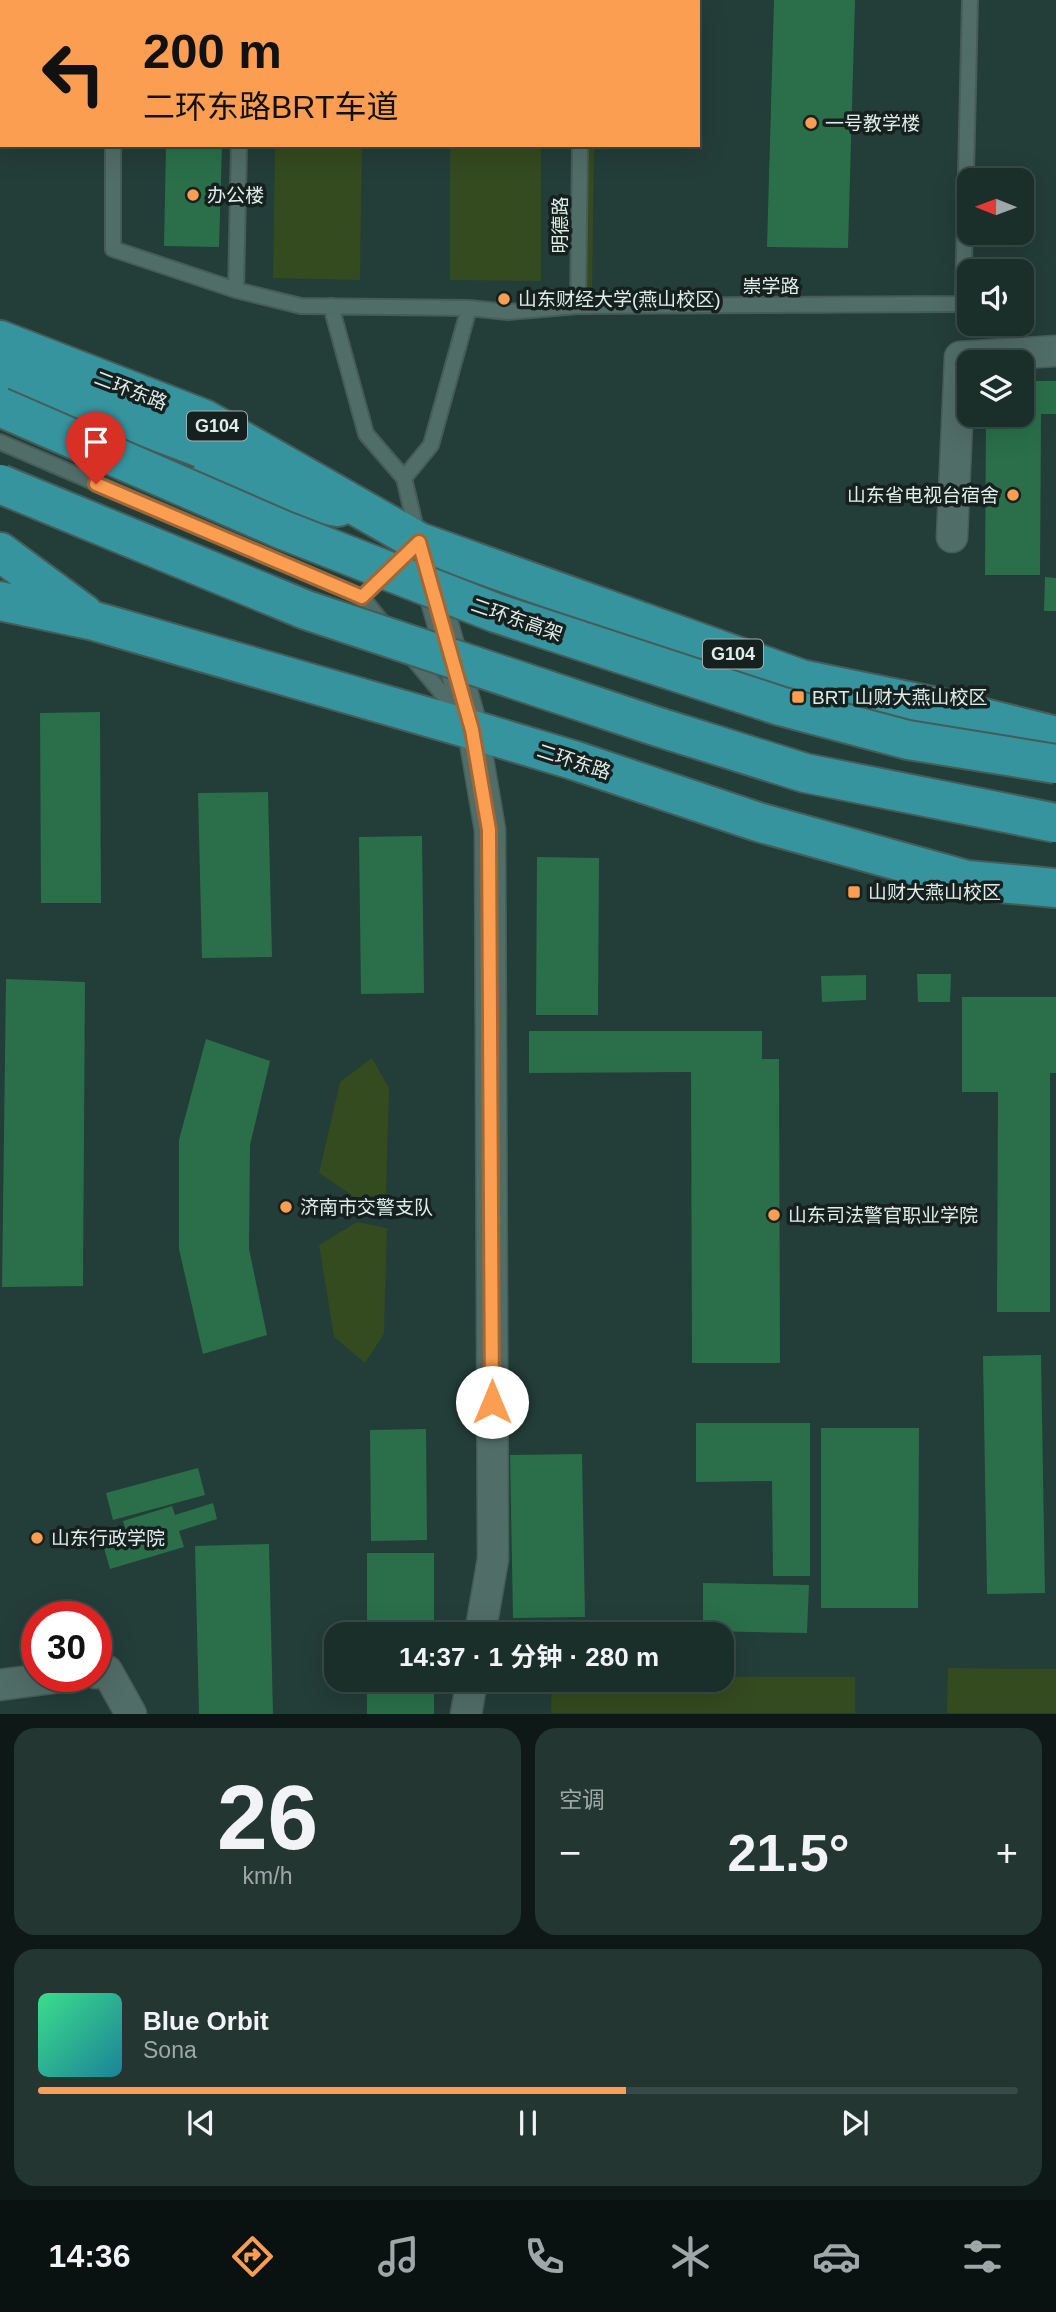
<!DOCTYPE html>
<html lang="zh">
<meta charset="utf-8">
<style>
body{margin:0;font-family:Arial,"Noto Sans SC",sans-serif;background:#233632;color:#f1f3f6;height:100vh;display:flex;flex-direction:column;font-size:26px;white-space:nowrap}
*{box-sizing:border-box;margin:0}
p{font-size:23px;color:#9fa8a8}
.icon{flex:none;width:38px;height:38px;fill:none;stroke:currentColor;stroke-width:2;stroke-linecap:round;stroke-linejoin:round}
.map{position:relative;height:1714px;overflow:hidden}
.panel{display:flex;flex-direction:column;gap:14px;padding:14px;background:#0e1917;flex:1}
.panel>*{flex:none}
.banner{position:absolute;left:0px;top:0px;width:700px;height:147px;box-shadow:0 7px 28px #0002,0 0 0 2px #384a47;background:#fb9e51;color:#111;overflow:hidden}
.needle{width:46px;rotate:271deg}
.controls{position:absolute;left:957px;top:168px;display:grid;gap:14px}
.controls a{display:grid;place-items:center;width:77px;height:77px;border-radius:14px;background:#1a2e2a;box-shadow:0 7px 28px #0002,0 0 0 2px #384a47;font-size:35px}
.speed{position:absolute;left:21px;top:1601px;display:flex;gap:14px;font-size:35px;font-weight:700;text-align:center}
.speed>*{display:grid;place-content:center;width:91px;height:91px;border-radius:50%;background:#1a2e2a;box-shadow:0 7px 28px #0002,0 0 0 2px #384a47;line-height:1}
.speed .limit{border:10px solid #d22;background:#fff;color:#111}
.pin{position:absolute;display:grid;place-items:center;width:60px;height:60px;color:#fff;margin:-72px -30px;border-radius:50% 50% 50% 0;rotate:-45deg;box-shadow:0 0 7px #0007}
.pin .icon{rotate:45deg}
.me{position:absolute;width:77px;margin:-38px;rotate:0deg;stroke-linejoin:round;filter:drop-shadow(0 0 5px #0008)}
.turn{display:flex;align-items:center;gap:24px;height:147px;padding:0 28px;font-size:32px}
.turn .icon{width:91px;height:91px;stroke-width:2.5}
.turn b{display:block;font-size:49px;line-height:60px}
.big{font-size:52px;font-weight:700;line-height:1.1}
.panel .card{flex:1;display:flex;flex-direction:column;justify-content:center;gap:10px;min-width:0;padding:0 24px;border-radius:21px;background:#233632}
.panel .dial{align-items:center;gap:0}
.dial b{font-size:91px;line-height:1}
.song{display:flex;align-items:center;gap:21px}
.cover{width:84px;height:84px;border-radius:10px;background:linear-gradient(135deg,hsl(150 70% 55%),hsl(190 70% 35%))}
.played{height:7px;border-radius:4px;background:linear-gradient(90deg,#fb9e51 60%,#384a47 60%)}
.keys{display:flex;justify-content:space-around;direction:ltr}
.heat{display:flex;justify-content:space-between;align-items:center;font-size:38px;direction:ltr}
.panel .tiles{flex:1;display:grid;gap:14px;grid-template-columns:1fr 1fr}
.card:last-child{grid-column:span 2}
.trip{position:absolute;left:324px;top:1622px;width:410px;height:70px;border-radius:21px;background:#1a2e2a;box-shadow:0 7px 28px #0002,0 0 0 2px #384a47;font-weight:700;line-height:70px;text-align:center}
.tabs{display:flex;height:112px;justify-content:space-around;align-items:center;background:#0a1211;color:#9fa8a8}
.tabs .icon{width:49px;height:49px}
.tabs .current{color:#fb9e51}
.tabs b{font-size:32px;color:#f1f3f6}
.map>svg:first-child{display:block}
.green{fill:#344a1f}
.building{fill:#2a6f49}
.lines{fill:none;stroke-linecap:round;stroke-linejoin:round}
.lane-casing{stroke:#455c58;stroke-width:18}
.street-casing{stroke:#455c58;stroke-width:33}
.highway-casing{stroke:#455c58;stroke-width:42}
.lane{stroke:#516d67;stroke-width:14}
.street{stroke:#516d67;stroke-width:30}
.highway{stroke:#36949f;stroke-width:38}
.highway-bridge-casing{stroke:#455c58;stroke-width:42;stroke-linecap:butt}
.highway-bridge{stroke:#36949f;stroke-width:38}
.route-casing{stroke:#a36735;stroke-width:18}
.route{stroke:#fb9e51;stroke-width:12}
.poi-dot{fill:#fb9e51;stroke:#16211f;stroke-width:2.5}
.labels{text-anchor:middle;stroke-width:7;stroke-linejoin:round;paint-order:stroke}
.shield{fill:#16211f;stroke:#a2b0ad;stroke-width:2}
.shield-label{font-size:18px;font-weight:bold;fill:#deedea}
.poi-label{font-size:19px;fill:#deedea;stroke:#16211f;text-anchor:start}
.street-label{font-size:19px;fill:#deedea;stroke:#16211f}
</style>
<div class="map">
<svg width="1056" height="1714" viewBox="0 0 1056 1714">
<rect width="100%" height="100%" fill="#233d38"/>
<path class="green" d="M275,145H362L360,280L273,278Z
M450,145H541V281L450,280Z
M580,145H594L592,306H578Z
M372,1058L389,1088L386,1194L356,1198L319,1173L340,1082Z
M357,1222L387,1228L384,1334L365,1363L334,1337L319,1245Z
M948,1668L1056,1669V1713H947Z
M721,1677H855V1713H551L552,1680H721Z"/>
<path class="building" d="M774,0H855L848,248L767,247Z
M166,145H222L219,247L164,246Z
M1022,381H1056V414H1041L1040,575H985L986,415H1022Z
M1045,577L1056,578V611H1044Z
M100,712L101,903H41L40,713Z
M268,792L272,957L202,958L198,793Z
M422,836L424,993L361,994L359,837Z
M537,857L599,858L598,1015H536Z
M917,974H951L950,1002H918Z
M866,975V1000L822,1002L821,976Z
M6,979L85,982L83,1286L2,1287Z
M962,997H1056V1073H1050V1312H997L998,1092H962Z
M529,1031H762V1059H779L780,1363H692L691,1072L529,1073Z
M206,1039L270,1061L250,1145L249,1249L267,1335L203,1354L179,1249V1140Z
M1041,1355L1045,1593L987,1594L983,1356Z
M696,1423H810V1576H773L772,1481L696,1482Z
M821,1428H919L918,1608H821Z
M426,1429L427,1540L371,1541L370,1430Z
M582,1454L585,1617L513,1618L510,1455Z
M198,1468L205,1495L113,1520L106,1493Z
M213,1503L217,1519L179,1531L184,1547L110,1569L104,1548L129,1541L123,1521L172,1506L175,1515Z
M269,1544L273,1714H199L195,1546Z
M367,1553H434V1634H367Z
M703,1583L809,1585L807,1633L703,1631Z
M367,1680H434V1714H367Z"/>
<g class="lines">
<g class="lane-casing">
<path id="lane" d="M112,0V2
M577,0V2
M241,2V0
M113,145V249L236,290L301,306L469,308L508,312L578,306L963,304L970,0
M236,290L239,145
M331,306L366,434L404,478L431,445L469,308
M578,306L580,145
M0,442L362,597L386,627
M404,478L417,533
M411,656L460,715"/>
</g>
<g class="street-casing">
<path id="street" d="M952,537L960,357L1056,351
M428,572L473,730L490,830L493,1559L480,1634
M96,1673L107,1671L131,1714
M0,1685L68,1676
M466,1714L472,1680"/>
</g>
<g class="highway-casing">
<path id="highway" d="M0,340L204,419L419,542L801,679L952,710L1056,736
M0,372L251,467
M209,479L234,488L338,507
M0,552L84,614
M0,601L94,621L473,730L573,760L758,822L967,880L1056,888"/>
</g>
<use href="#lane" class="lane"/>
<use href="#street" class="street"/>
<use href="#highway" class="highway"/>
<g class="highway-bridge-casing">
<path id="highway-bridge" d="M0,407L283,530L496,613L780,706L908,740L1056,764
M0,484L306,610L655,726L805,773L1056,823"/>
</g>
<use href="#highway-bridge" class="highway-bridge"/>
</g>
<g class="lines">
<g class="route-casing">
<path id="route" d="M96,484L362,597L419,542L472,730L489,830L492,1402"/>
</g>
<use href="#route" class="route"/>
</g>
<g class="poi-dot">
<circle cx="811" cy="123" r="7"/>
<circle cx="193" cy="195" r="7"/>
<circle cx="504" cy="299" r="7"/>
<circle cx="1013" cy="495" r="7"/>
<rect x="791" y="690" width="14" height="14" rx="3.5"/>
<rect x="847" y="885" width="14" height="14" rx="3.5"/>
<circle cx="286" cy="1207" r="7"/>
<circle cx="774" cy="1215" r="7"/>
<circle cx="37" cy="1538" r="7"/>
</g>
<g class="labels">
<g class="shield">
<rect x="187" y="411.5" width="60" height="29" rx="5"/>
<rect x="703" y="639.5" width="60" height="29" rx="5"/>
</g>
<g class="shield-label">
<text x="217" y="432">G104</text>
<text x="733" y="660">G104</text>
</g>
<g class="poi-label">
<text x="825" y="130">一号教学楼</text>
<text x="207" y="202">办公楼</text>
<text x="518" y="306">山东财经大学(燕山校区)</text>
<text x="999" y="502" text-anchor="end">山东省电视台宿舍</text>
<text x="812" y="704">BRT 山财大燕山校区</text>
<text x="868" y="899">山财大燕山校区</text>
<text x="300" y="1214">济南市交警支队</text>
<text x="788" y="1222">山东司法警官职业学院</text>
<text x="51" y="1545">山东行政学院</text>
</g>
<g class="street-label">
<text transform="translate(560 225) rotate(-90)" y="7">明德路</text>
<text x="771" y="293">崇学路</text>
<text transform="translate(131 390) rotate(21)" y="7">二环东路</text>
<text transform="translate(517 619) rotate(19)" y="7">二环东高架</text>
<text transform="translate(574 761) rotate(18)" y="7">二环东路</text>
</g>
</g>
</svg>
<div class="controls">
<a><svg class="needle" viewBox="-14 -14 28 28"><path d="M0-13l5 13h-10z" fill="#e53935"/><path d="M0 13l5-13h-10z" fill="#9fa8a8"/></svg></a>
<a><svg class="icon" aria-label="sound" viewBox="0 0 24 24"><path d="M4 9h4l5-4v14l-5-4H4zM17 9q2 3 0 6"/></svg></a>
<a><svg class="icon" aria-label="layers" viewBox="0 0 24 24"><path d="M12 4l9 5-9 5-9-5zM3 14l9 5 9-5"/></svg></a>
</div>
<div class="speed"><div class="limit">30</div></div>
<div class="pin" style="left:96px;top:484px;background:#d93025"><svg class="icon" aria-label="arrive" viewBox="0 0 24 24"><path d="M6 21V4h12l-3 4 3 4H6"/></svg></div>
<svg class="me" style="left:492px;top:1402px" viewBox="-20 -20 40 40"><circle r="19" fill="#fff"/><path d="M0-13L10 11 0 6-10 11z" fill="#fb9e51"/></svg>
<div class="trip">14:37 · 1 分钟 · 280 m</div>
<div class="banner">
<div class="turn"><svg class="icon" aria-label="left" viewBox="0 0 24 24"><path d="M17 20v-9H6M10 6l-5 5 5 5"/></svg><div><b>200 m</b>二环东路BRT车道</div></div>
</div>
</div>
<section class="panel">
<div class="tiles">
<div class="card dial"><b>26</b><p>km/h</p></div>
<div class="card"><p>空调</p>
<div class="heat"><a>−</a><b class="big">21.5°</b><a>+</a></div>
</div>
<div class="card">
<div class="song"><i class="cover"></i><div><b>Blue Orbit</b><p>Sona</p></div></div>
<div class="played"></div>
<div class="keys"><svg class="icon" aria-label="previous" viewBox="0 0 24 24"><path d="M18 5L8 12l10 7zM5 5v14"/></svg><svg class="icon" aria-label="pause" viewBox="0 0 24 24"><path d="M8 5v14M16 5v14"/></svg><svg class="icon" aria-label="next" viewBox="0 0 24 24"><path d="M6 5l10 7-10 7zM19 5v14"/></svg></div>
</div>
</div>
</section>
<nav class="tabs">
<b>14:36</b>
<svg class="icon current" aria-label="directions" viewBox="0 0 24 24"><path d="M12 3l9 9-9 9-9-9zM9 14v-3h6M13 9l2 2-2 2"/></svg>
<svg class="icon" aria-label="music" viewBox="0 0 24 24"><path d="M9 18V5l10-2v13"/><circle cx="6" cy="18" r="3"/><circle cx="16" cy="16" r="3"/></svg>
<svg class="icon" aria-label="phone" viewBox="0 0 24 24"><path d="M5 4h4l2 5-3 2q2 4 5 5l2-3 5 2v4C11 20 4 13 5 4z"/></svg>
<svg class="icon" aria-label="climate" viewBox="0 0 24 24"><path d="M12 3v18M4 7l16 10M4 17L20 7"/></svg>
<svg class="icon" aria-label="car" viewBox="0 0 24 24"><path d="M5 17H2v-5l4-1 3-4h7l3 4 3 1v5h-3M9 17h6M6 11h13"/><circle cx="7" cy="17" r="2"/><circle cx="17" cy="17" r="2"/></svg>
<svg class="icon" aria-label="filters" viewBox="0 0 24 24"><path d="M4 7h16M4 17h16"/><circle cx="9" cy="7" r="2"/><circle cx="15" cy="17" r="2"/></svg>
</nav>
